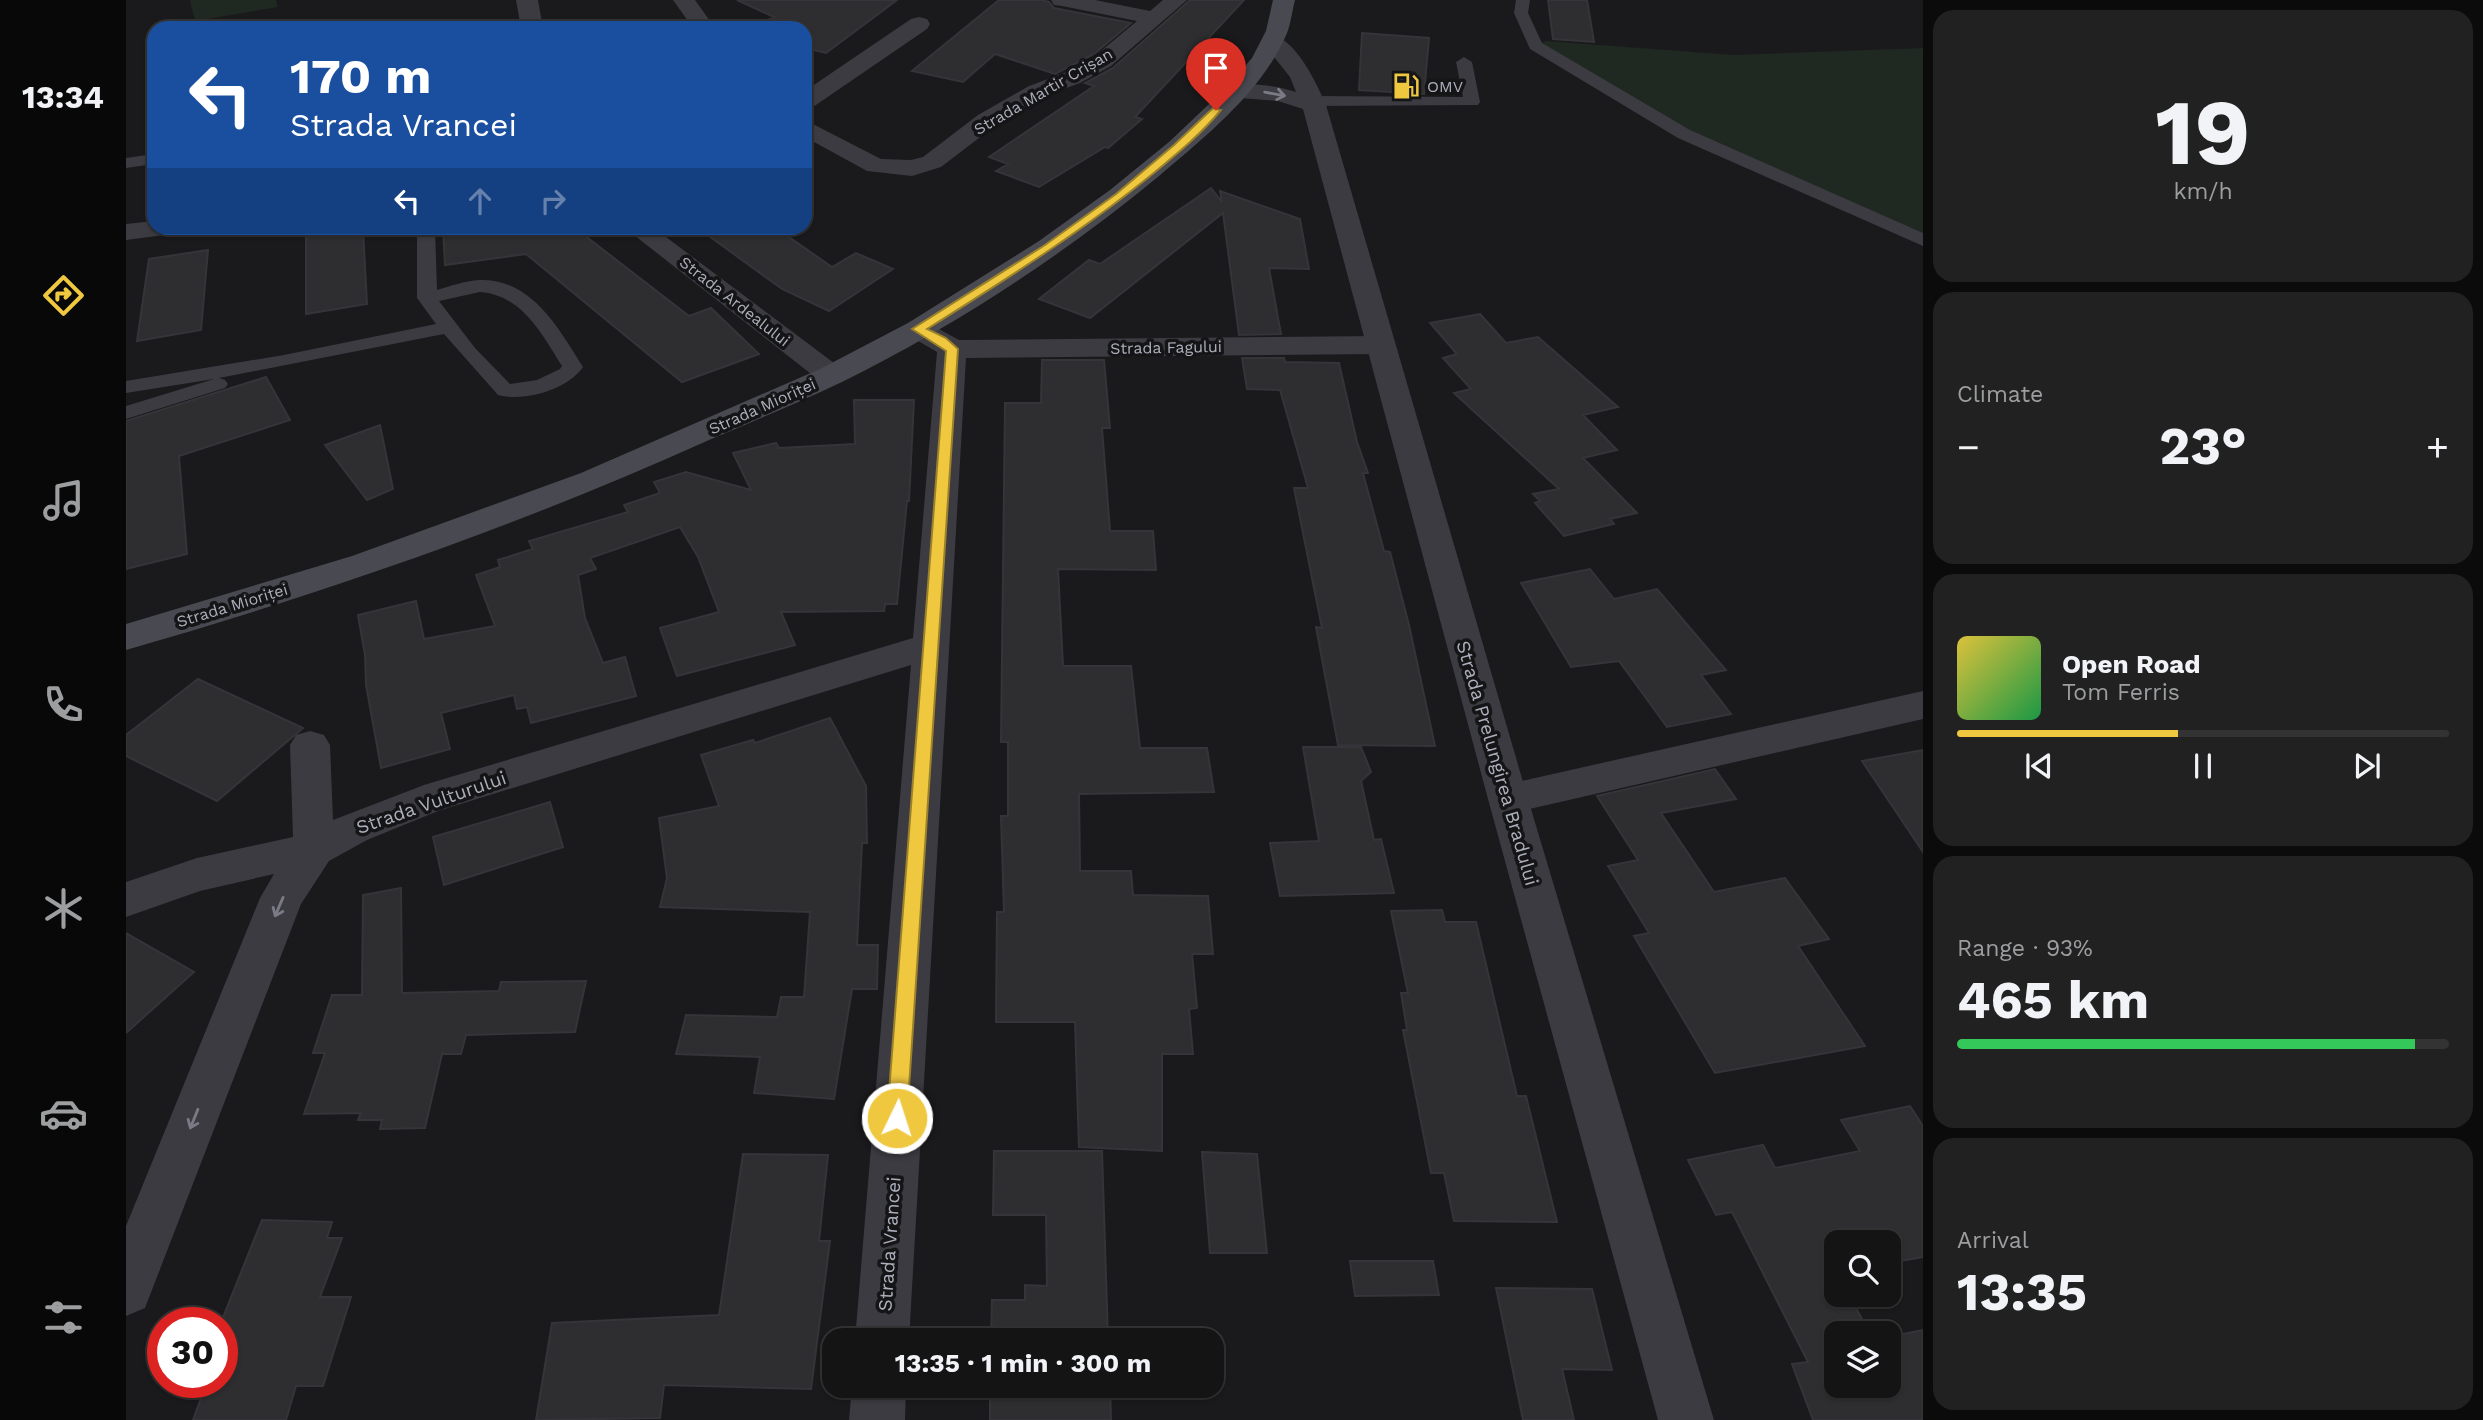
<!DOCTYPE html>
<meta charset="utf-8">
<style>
body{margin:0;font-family:"Work Sans",sans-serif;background:#212122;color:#f1f3f6;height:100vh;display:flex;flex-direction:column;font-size:26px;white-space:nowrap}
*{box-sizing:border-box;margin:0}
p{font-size:23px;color:#9d9ea0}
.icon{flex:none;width:38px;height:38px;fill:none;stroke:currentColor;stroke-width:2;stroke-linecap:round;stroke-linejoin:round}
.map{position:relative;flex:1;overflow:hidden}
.sheet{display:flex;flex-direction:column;gap:10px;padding:10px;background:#0b0b0c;width:560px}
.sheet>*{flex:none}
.top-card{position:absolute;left:21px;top:21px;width:665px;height:214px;border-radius:21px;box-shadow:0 2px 5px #0004,0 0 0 2px #333334;background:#1a4fa0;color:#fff;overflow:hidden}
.tools{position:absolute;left:1698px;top:1230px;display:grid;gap:14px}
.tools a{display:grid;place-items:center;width:77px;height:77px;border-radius:14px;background:#141415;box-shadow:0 2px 5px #0004,0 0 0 2px #333334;font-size:35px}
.speed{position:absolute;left:21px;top:1307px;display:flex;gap:14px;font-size:35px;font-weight:700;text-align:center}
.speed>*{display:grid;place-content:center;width:91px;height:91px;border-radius:50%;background:#141415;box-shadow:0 2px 5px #0004,0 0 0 2px #333334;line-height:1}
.speed .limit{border:10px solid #d22;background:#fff;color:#111}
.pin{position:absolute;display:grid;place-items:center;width:60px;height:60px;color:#fff;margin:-72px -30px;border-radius:50% 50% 50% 0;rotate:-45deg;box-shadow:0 0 7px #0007}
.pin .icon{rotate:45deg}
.me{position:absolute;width:77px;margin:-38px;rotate:4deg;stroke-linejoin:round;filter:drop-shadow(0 0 5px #0008)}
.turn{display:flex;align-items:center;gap:24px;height:147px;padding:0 28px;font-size:32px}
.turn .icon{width:91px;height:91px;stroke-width:2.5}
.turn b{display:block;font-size:49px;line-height:60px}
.lanes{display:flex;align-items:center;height:66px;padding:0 28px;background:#0003;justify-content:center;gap:35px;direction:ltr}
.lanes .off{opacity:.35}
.big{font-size:52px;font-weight:700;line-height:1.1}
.sheet .card{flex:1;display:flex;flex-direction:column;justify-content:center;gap:10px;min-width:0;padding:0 24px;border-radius:21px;background:#212122}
.sheet .dial{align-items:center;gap:0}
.dial b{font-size:91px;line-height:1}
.song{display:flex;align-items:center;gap:21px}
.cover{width:84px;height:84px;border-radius:10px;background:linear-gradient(135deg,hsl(50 70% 55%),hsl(140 70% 35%))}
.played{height:7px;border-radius:4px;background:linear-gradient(90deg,#efc840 45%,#333334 45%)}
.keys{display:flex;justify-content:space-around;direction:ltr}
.heat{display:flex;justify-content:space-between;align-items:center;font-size:38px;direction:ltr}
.charge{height:10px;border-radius:5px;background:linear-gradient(90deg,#34c759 93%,#333334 0)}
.trip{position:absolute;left:696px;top:1328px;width:402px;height:70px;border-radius:21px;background:#141415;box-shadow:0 2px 5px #0004,0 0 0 2px #333334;font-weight:700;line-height:70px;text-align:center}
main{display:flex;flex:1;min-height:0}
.tab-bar{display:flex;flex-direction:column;width:126px;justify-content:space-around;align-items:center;background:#080808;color:#9d9ea0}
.tab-bar .icon{width:49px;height:49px}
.tab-bar .on{color:#efc840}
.tab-bar b{font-size:32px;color:#f1f3f6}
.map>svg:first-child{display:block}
.green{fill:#202822}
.building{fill:#2e2d30;stroke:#353438;stroke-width:2}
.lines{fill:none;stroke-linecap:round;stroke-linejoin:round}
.service{fill:#3b3b41;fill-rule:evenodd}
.minor{fill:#3b3b41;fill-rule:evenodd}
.tertiary{fill:#3b3b41;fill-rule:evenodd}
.secondary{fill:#494a51;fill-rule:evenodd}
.oneway{stroke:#7a7b85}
.route{fill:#efc840;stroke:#9b822a;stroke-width:2}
.labels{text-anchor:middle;stroke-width:7;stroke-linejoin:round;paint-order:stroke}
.far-poi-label{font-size:16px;fill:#adb0bc;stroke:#151517;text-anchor:start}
.far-street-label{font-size:16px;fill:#adb0bc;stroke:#151517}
.street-label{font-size:19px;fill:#adb0bc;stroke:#151517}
</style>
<main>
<nav class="tab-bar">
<b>13:34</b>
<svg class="icon on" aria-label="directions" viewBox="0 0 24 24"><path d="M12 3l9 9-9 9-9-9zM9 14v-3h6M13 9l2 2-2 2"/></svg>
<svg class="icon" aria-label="music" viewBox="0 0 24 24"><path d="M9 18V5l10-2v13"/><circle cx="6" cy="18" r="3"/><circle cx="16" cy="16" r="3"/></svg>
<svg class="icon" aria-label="phone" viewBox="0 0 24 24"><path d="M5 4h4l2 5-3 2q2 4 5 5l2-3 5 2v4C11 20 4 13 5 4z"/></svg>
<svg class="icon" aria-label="climate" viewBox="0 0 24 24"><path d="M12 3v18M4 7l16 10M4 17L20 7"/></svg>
<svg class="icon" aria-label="car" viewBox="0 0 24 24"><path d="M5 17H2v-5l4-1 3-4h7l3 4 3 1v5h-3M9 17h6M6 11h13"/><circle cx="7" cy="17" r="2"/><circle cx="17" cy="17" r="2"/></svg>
<svg class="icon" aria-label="filters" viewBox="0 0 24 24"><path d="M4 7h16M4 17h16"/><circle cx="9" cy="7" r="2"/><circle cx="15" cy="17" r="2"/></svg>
</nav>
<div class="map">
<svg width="1797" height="1420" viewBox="0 0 1797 1420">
<rect width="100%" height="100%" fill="#1a1a1c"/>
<path class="green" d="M64,0H150L152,7L69,21Z
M1420,41L1608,55L1797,48V240L1558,134L1409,46Z"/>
<path class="building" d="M611,0H771L700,53L679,48V28H661L640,21L648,17Z
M873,0H916L923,2L928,8L1005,23L968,54L929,74L869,54L837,82L786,71Z
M1064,0H1118L1009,117L1016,119L982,148L979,147L913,187L870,171L882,164L863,157L968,86L959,83L987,68Z
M1422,0H1461L1468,42L1427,39Z
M1236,33L1303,38L1298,94L1233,90Z
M1085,188L1096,202L1094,191L1174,219L1183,269L1143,268L1155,334L1113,335L1097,213L964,318L913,299L963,260L974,264Z
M317,228H449L563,316L585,308L633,354L556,382L400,254L319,265Z
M572,228H650L706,267L730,253L767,269L703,311L656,289Z
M237,229L241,304L180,314V237Z
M82,250L75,330L11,341L23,259Z
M1354,314L1380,343L1412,337L1492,407L1457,415L1491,450L1457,458L1511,513L1484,519L1488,524L1438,536L1409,503L1414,501L1407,494L1433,489L1328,393L1345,389L1317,358L1331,354L1304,323Z
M1116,358H1158L1159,362L1213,363L1231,442L1242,473H1237L1258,551L1264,552L1283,625L1309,746L1212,745L1190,627L1196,628L1168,488H1182L1154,390L1121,389Z
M916,360H978L984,428H976L984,531H1027L1030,570L932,569L937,666H1005L1014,748H1081L1088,792L953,794L954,871H1005L1007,895L1082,896L1087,954H1066L1071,1008L1063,1009L1067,1054H1036V1151L953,1147L949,1022H870L871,912H878L875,816H882V742H875L879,403H915Z
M140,377L164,420L53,456L61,554L0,569V421Z
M728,400H788L783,501H781L771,604H759L758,611L655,612L669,645L551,676L534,628L593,612L572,557L554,527L464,558L470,569L452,575L459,618L477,663L499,657L510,696L405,723L401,707L391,709L388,695L315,713L324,749L255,768L240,685L239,655L232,615L290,601L298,639L369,626L350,575L374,567L372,560L407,549L403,541L502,512L498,505L534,493L528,482L560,472L625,490L607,453L650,443L653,448L729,444Z
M254,425L267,489L241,500L199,445Z
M1464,569L1488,599L1531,589L1600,670L1575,675L1605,714L1541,727L1493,661L1445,667L1395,583Z
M72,679L177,728L91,801L0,756V735Z
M704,718L740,786L741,843H736L731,945H752L751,989H726L708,1099L628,1093L634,1057L550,1054L560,1015L651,1017L655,997H678L684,912L534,907L541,878L533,818L593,806L575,755L627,740L629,743Z
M1177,747H1235L1245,772L1235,781L1248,840L1255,839L1268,893L1154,896L1144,843L1193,841Z
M1797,750V852L1736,761Z
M1589,769L1610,799L1535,813L1588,892L1659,878L1703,939L1672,946L1739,1046L1589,1073L1508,936L1523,933L1482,866L1512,860L1471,796Z
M424,802L437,847L318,885L307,837Z
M275,888L276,993L373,991L375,982L460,981L449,1032L340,1035L335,1054H316L299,1128L254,1129L256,1120H232L235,1113L178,1114L199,1053H187L206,995H236L237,895Z
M1316,910L1319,922H1350L1391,1096H1400L1431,1222L1328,1221L1318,1173H1305L1277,1030H1281L1275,993H1282L1265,911Z
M0,933L68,972L0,1033Z
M1784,1106L1797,1126V1257L1762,1263V1242H1710V1295H1723L1744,1334H1710V1386H1762V1337L1797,1330V1420H1687L1666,1364L1682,1362L1606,1212L1590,1215L1562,1160L1637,1145L1649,1168L1734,1151L1715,1120Z
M868,1151H976L982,1340H865L866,1300H899V1285L921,1286L920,1215H867Z
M1076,1152L1131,1154L1141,1253H1084Z
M617,1154L702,1155L693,1241H704L685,1389L538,1385L534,1418L410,1420L426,1323L593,1315Z
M136,1220L206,1222L201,1238H216L194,1297H225L197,1386H170L160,1420H67L81,1382H96V1320Z
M1224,1261H1307L1313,1295L1229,1296Z
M1370,1288L1466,1289L1486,1370L1436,1369L1448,1420H1397Z
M864,1386H984L985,1420H864Z"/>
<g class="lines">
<path class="service" d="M1390,0H1404L1402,13L1416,43L1564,130L1797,233V246L1552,138L1404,49L1388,13Z
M406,20L411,22L414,25L411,28H376L379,25Z
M1338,57L1346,62L1354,102L1352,105L1186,106L1178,101L1186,96L1337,97L1330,62Z
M28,154V164L0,168V158Z
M291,228H309L311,290C324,286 339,281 353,280C406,278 433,329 457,367C441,390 398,402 372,395L318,334L93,378L99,380L102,384L99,388L0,419V406L88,379L0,393V381L158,355L310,324L291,298ZM354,292C396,295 416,334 436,366L434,369L411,380L384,384L349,348L313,301Z"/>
<path class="minor" d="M390,0H412L417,28H395Z
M547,0H569L589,28H567Z
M925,0H969L1024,11L1037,0H1061L985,66L954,83L919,96L870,125L815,167L786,176L741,171L679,137V120L755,159L785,160L797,157L852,115L903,86L938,73L969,56L1011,21L936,6L928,5Z
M793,17L801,19L804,24L801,29L687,107L679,109V91L785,19Z
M28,221V228H49L46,234L0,240V224Z
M499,228H528L716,369L720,375L716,381L705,384L694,381Z
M792,320L802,323L833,340L1254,336L1265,339L1269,345L1265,351L1254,354L840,358L783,1340H729L785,665L312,811L241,840L203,861L175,904L19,1308L0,1316V1226L134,898L148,874L74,891L0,917V882L71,858L167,837L164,745L170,735L184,731L198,735L204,745L207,820L298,785L787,638L811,352L782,335L777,329L782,323Z
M1797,691V719L1382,814L1368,810L1362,799L1368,788L1382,784Z
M726,1386H780L779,1420H723Z"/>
<path class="tertiary" d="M1147,35C1171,41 1191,84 1200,105L1402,799L1588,1420H1532L1362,799L1177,109L1152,101L1101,97L1097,92L1101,87C1122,82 1150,85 1170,92L1164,77L1136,42L1139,37Z"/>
<path class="secondary" d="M1147,0H1169C1166,11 1165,23 1161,33C1137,91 1079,137 1033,176C938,255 827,327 716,382C672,403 627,421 583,440C395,525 199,593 0,650V624L226,556L455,473L694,369L782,323L913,241L984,190L1043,142L1101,87L1126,58L1140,31Z"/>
</g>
<defs><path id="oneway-shaft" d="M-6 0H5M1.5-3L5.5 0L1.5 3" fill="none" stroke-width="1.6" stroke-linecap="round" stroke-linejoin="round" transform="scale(1.75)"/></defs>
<g class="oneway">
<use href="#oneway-shaft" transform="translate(1149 94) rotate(10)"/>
<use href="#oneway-shaft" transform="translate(153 907) rotate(113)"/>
<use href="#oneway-shaft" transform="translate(68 1119) rotate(112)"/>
</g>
<path class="route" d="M1087,108L1095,110C1076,133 1052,153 1029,172C957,231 879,280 801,329L820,338L832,349L781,1118L778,1124L771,1127L764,1124L761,1118L820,351L786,329L919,245L990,194L1048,145Z"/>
<defs>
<g id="fuel-bare" transform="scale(2.1)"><path d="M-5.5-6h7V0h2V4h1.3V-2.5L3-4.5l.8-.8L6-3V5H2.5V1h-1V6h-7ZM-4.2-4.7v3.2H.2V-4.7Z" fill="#efc840" stroke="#151517" stroke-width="2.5" paint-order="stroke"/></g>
</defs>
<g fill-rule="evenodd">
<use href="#fuel-bare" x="1280" y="86"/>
</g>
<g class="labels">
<g class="far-poi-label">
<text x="1301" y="92">OMV</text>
</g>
<g class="far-street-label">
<text transform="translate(917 91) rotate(-30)" y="6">Strada Martir Crișan</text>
<text transform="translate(609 301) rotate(38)" y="6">Strada Ardealului</text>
<text transform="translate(1040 347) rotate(-1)" y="6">Strada Fagului</text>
<text transform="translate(636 406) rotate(-24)" y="6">Strada Mioriței</text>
<text transform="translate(106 605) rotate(-17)" y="6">Strada Mioriței</text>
</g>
<g class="street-label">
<text transform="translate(1372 763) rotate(74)" y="7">Strada Prelungirea Bradului</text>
<text transform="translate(305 802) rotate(-19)" y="7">Strada Vulturului</text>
<text transform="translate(763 1244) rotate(-86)" y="7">Strada Vrancei</text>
</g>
</g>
</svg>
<div class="tools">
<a><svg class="icon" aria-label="search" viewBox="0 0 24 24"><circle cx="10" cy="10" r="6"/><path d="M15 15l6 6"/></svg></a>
<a><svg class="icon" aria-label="layers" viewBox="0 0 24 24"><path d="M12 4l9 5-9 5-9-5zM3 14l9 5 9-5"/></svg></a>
</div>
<div class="speed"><div class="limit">30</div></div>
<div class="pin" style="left:1090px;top:110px;background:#d93025"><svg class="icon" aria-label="arrive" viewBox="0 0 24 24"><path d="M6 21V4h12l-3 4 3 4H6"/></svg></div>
<svg class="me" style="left:771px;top:1118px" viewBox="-20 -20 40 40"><circle r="17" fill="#efc840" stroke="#fff" stroke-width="3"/><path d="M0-11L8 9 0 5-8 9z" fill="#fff"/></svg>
<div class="trip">13:35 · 1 min · 300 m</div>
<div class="top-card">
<div class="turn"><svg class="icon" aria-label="left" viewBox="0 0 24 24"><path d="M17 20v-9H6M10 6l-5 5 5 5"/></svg><div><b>170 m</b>Strada Vrancei</div></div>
<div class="lanes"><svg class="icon" aria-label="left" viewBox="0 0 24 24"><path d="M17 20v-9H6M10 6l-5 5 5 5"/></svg><svg class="icon off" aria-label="ahead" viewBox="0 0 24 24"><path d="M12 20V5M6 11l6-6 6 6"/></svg><svg class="icon off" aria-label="right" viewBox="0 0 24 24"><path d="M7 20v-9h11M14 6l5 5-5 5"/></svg></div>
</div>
</div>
<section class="sheet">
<div class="card dial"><b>19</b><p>km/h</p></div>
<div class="card"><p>Climate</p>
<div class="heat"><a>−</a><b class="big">23°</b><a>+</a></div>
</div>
<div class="card">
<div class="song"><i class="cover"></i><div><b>Open Road</b><p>Tom Ferris</p></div></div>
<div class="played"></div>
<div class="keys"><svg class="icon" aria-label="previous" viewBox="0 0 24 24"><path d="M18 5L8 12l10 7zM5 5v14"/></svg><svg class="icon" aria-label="pause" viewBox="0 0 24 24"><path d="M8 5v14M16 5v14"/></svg><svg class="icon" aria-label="next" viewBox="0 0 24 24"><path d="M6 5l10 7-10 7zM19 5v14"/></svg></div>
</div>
<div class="card"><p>Range · 93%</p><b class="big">465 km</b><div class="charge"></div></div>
<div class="card"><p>Arrival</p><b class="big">13:35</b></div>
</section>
</main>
